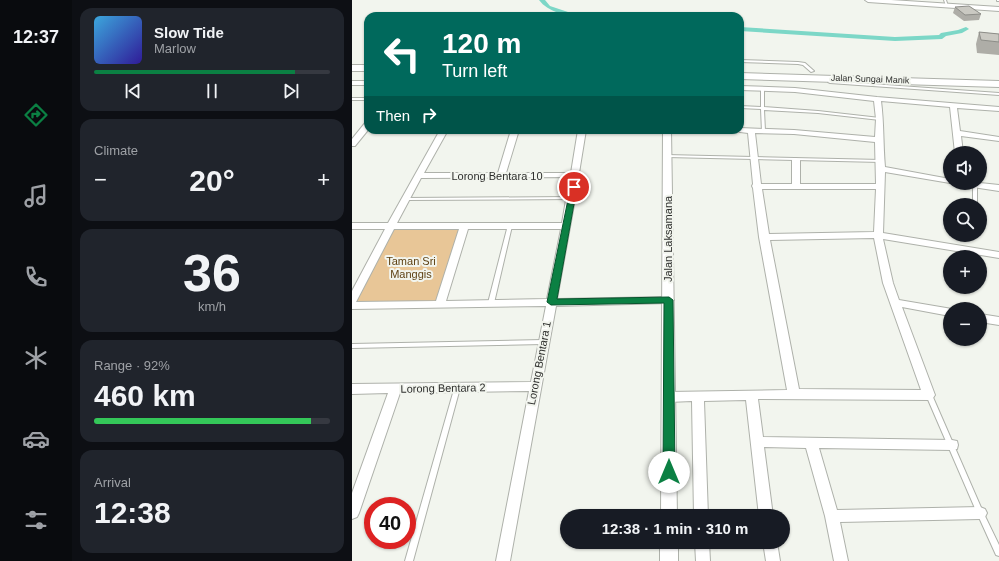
<!DOCTYPE html>
<meta charset="utf-8">
<style>
body{margin:0;font-family:Helvetica,sans-serif;background:#20242c;color:#f1f3f6;height:100vh;display:flex;flex-direction:column;font-size:15px;white-space:nowrap}
*{box-sizing:border-box;margin:0}
p{font-size:13px;color:#9ea1a6}
.icon{flex:none;width:22px;height:22px;fill:none;stroke:currentColor;stroke-width:2;stroke-linecap:round;stroke-linejoin:round}
.map{position:relative;flex:1;overflow:hidden}
.panel{display:flex;flex-direction:column;gap:8px;padding:8px;background:#0d0f14;width:280px}
.panel>*{flex:none}
.hud{position:absolute;left:12px;top:12px;width:380px;height:122px;border-radius:12px;box-shadow:0 1px 3px #0004;background:#00695c;color:#fff;overflow:hidden}
.controls{position:absolute;left:591px;top:146px;display:grid;gap:8px}
.controls a{display:grid;place-items:center;width:44px;height:44px;border-radius:50%;background:#171b24;box-shadow:0 1px 3px #0004;font-size:20px}
.speed{position:absolute;left:12px;top:497px;display:flex;gap:8px;font-size:20px;font-weight:700;text-align:center}
.speed>*{display:grid;place-content:center;width:52px;height:52px;border-radius:50%;background:#171b24;box-shadow:0 1px 3px #0004;line-height:1}
.speed .limit{border:6px solid #d22;background:#fff;color:#111}
.pin{position:absolute;display:grid;place-items:center;width:34px;height:34px;color:#fff;margin:-17px;border:2px solid #fff;border-radius:50%;box-shadow:0 1px 4px #0007}
.me{position:absolute;width:44px;margin:-22px;rotate:0deg;stroke-linejoin:round;filter:drop-shadow(0 0 3px #0008)}
.turn{display:flex;align-items:center;gap:14px;height:84px;padding:0 12px;font-size:18px}
.turn .icon{width:52px;height:52px;stroke-width:2.5}
.turn b{display:block;font-size:28px;line-height:34px}
.then{display:flex;align-items:center;height:38px;padding:0 12px;background:#0003;gap:8px;font-size:15px}
.big{font-size:30px;font-weight:600;line-height:1.1}
.panel .tile{flex:1;display:flex;flex-direction:column;justify-content:center;gap:6px;min-width:0;padding:0 14px;border-radius:12px;background:#20242c}
.panel .dial{align-items:center;gap:0}
.dial b{font-size:52px;line-height:1}
.song{display:flex;align-items:center;gap:12px}
.cover{width:48px;height:48px;border-radius:6px;background:linear-gradient(135deg,hsl(200 70% 55%),hsl(250 70% 35%))}
.played{height:4px;border-radius:2px;background:linear-gradient(90deg,#0b8043 85%,#363941 85%)}
.keys{display:flex;justify-content:space-around;direction:ltr}
.heat{display:flex;justify-content:space-between;align-items:center;font-size:22px;direction:ltr}
.charge{height:6px;border-radius:3px;background:linear-gradient(90deg,#34c759 92%,#363941 0)}
.trip{position:absolute;left:208px;top:509px;width:230px;height:40px;border-radius:20px;background:#171b24;box-shadow:0 1px 3px #0004;font-weight:600;line-height:40px;text-align:center}
main{display:flex;flex:1;min-height:0}
.tabs{display:flex;flex-direction:column;width:72px;justify-content:space-around;align-items:center;background:#090b0e;color:#9ea1a6}
.tabs .icon{width:28px;height:28px}
.tabs .active{color:#0b8043}
.tabs b{font-size:18px;color:#f1f3f6}
.map>svg:first-child{display:block}
.green{fill:#e8c697}
.lines{fill:none;stroke-linecap:round;stroke-linejoin:round}
.canal{fill:#7cd7c7;fill-rule:evenodd}
.service-casing{stroke:#aeb1aa;stroke-width:2}
.minor-casing{stroke:#aeb1aa;stroke-width:2}
.tertiary-casing{stroke:#aeb1aa;stroke-width:2}
.secondary-casing{stroke:#aeb1aa;stroke-width:2}
.service{fill:#fff;fill-rule:evenodd}
.minor{fill:#fff;fill-rule:evenodd}
.tertiary{fill:#fff;fill-rule:evenodd}
.secondary{fill:#fff;fill-rule:evenodd}
.wall{fill:#aeada7}
.building{fill:#cac9c2;stroke:#8d8d88}
.route{fill:#0b8043;stroke:#07532c}
.labels{text-anchor:middle;stroke-width:4;stroke-linejoin:round;paint-order:stroke}
.far-street-label{font-size:9px;fill:#2d2e2c;stroke:#f2f5ee}
.street-label{font-size:11px;fill:#2d2e2c;stroke:#f2f5ee}
.park-label{font-size:11px;fill:#5f4214;stroke:#f2f5ee}
</style>
<main>
<nav class="tabs">
<b>12:37</b>
<svg class="icon active" aria-label="directions" viewBox="0 0 24 24"><path d="M12 3l9 9-9 9-9-9zM9 14v-3h6M13 9l2 2-2 2"/></svg>
<svg class="icon" aria-label="music" viewBox="0 0 24 24"><path d="M9 18V5l10-2v13"/><circle cx="6" cy="18" r="3"/><circle cx="16" cy="16" r="3"/></svg>
<svg class="icon" aria-label="phone" viewBox="0 0 24 24"><path d="M5 4h4l2 5-3 2q2 4 5 5l2-3 5 2v4C11 20 4 13 5 4z"/></svg>
<svg class="icon" aria-label="climate" viewBox="0 0 24 24"><path d="M12 3v18M4 7l16 10M4 17L20 7"/></svg>
<svg class="icon" aria-label="car" viewBox="0 0 24 24"><path d="M5 17H2v-5l4-1 3-4h7l3 4 3 1v5h-3M9 17h6M6 11h13"/><circle cx="7" cy="17" r="2"/><circle cx="17" cy="17" r="2"/></svg>
<svg class="icon" aria-label="filters" viewBox="0 0 24 24"><path d="M4 7h16M4 17h16"/><circle cx="9" cy="7" r="2"/><circle cx="15" cy="17" r="2"/></svg>
</nav>
<section class="panel">
<div class="tile">
<div class="song"><i class="cover"></i><div><b>Slow Tide</b><p>Marlow</p></div></div>
<div class="played"></div>
<div class="keys"><svg class="icon" aria-label="previous" viewBox="0 0 24 24"><path d="M18 5L8 12l10 7zM5 5v14"/></svg><svg class="icon" aria-label="pause" viewBox="0 0 24 24"><path d="M8 5v14M16 5v14"/></svg><svg class="icon" aria-label="next" viewBox="0 0 24 24"><path d="M6 5l10 7-10 7zM19 5v14"/></svg></div>
</div>
<div class="tile"><p>Climate</p>
<div class="heat"><a>−</a><b class="big">20°</b><a>+</a></div>
</div>
<div class="tile dial"><b>36</b><p>km/h</p></div>
<div class="tile"><p>Range · 92%</p><b class="big">460 km</b><div class="charge"></div></div>
<div class="tile"><p>Arrival</p><b class="big">12:38</b></div>
</section>
<div class="map">
<svg width="647" height="561" viewBox="0 0 647 561">
<rect width="100%" height="100%" fill="#f2f5ee"/>
<path class="green" d="M41,228L107,229L85,302L2,304Z"/>
<g class="lines">
<path class="canal" d="M187,0H193L198,6L228,16C213,16 196,12 187,0Z
M388,27L543,37L587,35L589,33L606,30L614,27L617,29L610,33L594,36L590,39L543,41L388,31Z"/>
<g class="service-casing">
<path id="service" d="M592,0H594L596,6H594Z
M645,0H647V1H645Z
M388,60L446,62L453,63L462,71L459,72L451,65L446,64L388,62Z
M477,81L647,93V95L478,83L476,82Z
M409,88L412,89V107L466,111L528,118L530,119L528,120L466,113L412,110L413,131L412,132H410L409,109L388,108V106L409,107Z
M0,98H16V100H0Z
M314,155L529,160L531,161L529,162L315,157L313,156Z
M622,183H624L625,184V205H621V184Z
M219,197L221,198V199L53,200L51,199L53,198Z
M156,225H158L160,226L142,303L139,305L136,303Z
M191,340L193,341L194,342L193,343L191,344L0,348V344Z
M103,386H107L108,388L61,561H53Z
M575,393H579L580,395L631,512L647,545V556L644,555L625,513L574,395Z"/>
</g>
<g class="minor-casing">
<path id="minor" d="M513,0H539L647,7V11L516,2Z
M0,81H16V85H0Z
M388,86L443,88L525,97L647,107V111L605,108L608,131L647,137V141L609,136L611,153H603L598,107L529,101C532,123 531,145 533,167L598,179V183H600H598L533,172L531,233L647,252V258L531,239L541,283L547,300L600,309H598V316L550,307L583,395L581,398L577,400L406,399L411,437L600,440L605,441L606,445L605,449L600,450L467,448L485,510L628,507L633,509L635,513L633,517L628,519L488,522L496,561H482L473,516L454,448L412,447L421,516H407L394,400L352,401L356,516H342L340,401L317,402L313,400L311,397L313,394L317,392L435,390L407,237L401,188L400,186L401,184L396,133L388,132L384,130H388V128L442,130L523,137L524,119L522,101L443,92L388,90ZM403,133L442,134L523,142L524,184H448V160L444,158L440,160V184H409ZM410,189H524L522,232L417,234ZM522,238L531,283L569,390L447,389L418,240Z
M13,123H16V130L3,146H0V139Z
M88,130H96L72,173H146L159,130H167L154,173H219L226,130H234L227,173L228,175L227,177L205,299L317,297L322,300L317,303L204,306L158,561H144L177,391L48,393L7,513L5,517L0,519V493L36,393L0,394V384L179,382L194,306L0,309V291L33,229H0V223H36ZM218,177L210,223H45L69,178ZM42,229H107L84,301L4,302ZM116,229H209L195,299L94,301Z
M610,183H628L647,185V191L614,186Z
M628,314L647,317V325L628,322Z
M343,542H357L358,561H344Z
M411,542H425L428,561H414Z"/>
</g>
<g class="tertiary-casing">
<path id="tertiary" d="M311,130H319L325,516H309Z
M308,542H326V561H308Z"/>
</g>
<g class="secondary-casing">
<path id="secondary" d="M0,65H16V71H0Z
M388,73L647,81V87L388,79Z"/>
</g>
<use href="#service" class="service"/>
<use href="#minor" class="minor"/>
<use href="#tertiary" class="tertiary"/>
<use href="#secondary" class="secondary"/>
</g>
<path class="wall" d="M603,7L629,14L627,20L612,21L601,13Z
M627,32L647,34V55L625,53L624,44Z"/>
<path class="building" d="M617,6L629,14L613,15L603,7Z
M627,32L647,34V42L629,40Z"/>
<path class="route" d="M219,185H224L225,187L205,299L317,297L321,300L323,472L321,475L317,477L313,475L311,472L312,303L199,305L195,302Z"/>
<g class="labels">
<g class="far-street-label">
<text transform="translate(518 79) rotate(2)" y="3">Jalan Sungai Manik</text>
</g>
<g class="street-label">
<text x="145" y="180">Lorong Bentara 10</text>
<text transform="translate(316 239) rotate(-90)" y="4">Jalan Laksamana</text>
<text transform="translate(187 363) rotate(-79)" y="4">Lorong Bentara 1</text>
<text transform="translate(91 388) rotate(-1)" y="4">Lorong Bentara 2</text>
</g>
<g class="park-label">
<text x="59" y="265">Taman Sri<tspan x="59" dy="13">Manggis</tspan></text>
</g>
</g>
</svg>
<div class="controls">
<a><svg class="icon" aria-label="sound" viewBox="0 0 24 24"><path d="M4 9h4l5-4v14l-5-4H4zM17 9q2 3 0 6"/></svg></a>
<a><svg class="icon" aria-label="search" viewBox="0 0 24 24"><circle cx="10" cy="10" r="6"/><path d="M15 15l6 6"/></svg></a>
<a>+</a>
<a>−</a>
</div>
<div class="speed"><div class="limit">40</div></div>
<div class="pin" style="left:222px;top:187px;background:#d93025"><svg class="icon" aria-label="arrive" viewBox="0 0 24 24"><path d="M6 21V4h12l-3 4 3 4H6"/></svg></div>
<svg class="me" style="left:317px;top:472px" viewBox="-20 -20 40 40"><circle r="19" fill="#fff"/><path d="M0-13L10 11 0 6-10 11z" fill="#0b8043"/></svg>
<div class="trip">12:38 · 1 min · 310 m</div>
<div class="hud">
<div class="turn"><svg class="icon" aria-label="left" viewBox="0 0 24 24"><path d="M17 20v-9H6M10 6l-5 5 5 5"/></svg><div><b>120 m</b>Turn left</div></div>
<div class="then">Then<svg class="icon" aria-label="right" viewBox="0 0 24 24"><path d="M7 20v-9h11M14 6l5 5-5 5"/></svg></div>
</div>
</div>
</main>
